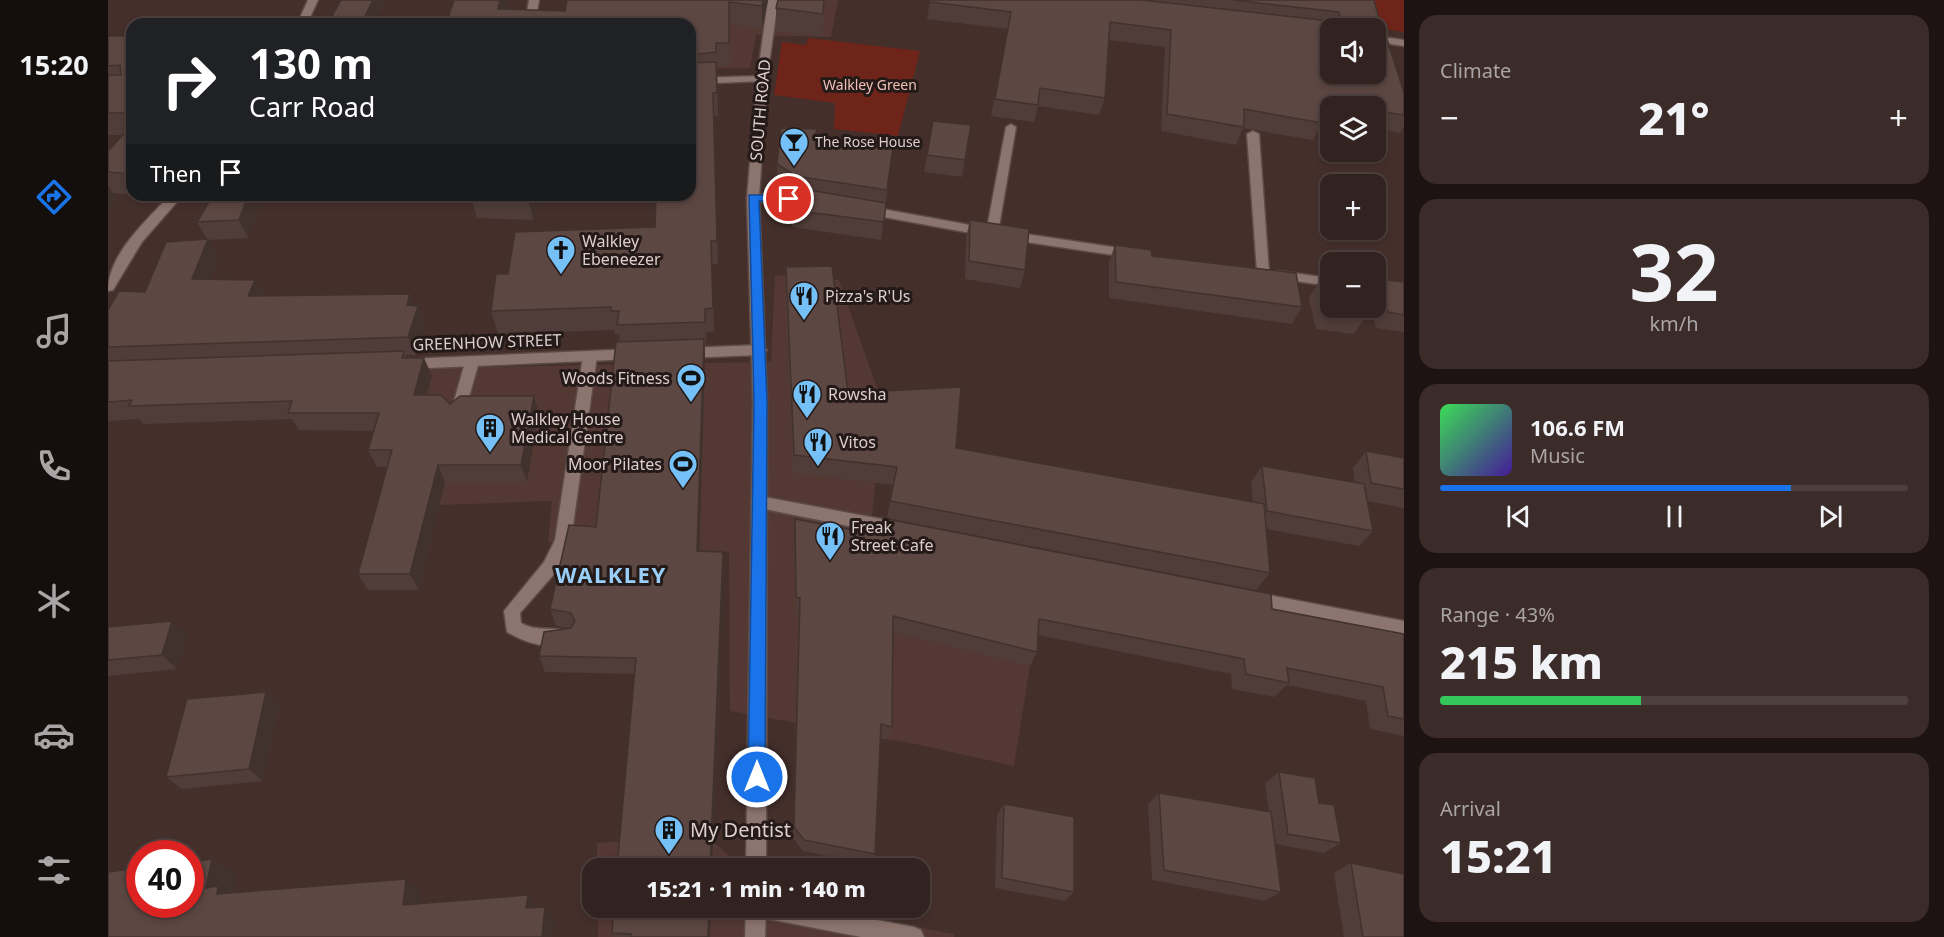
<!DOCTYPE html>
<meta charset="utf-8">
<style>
body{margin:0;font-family:"Noto Sans",sans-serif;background:#3b2b29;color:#f1f3f6;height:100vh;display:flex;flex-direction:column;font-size:22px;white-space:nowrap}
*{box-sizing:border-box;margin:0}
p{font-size:20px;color:#a9a4a5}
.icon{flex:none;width:33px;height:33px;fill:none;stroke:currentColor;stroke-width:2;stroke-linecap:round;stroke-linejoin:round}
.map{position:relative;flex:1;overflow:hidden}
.details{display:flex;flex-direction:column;gap:15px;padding:15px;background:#1c1312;width:540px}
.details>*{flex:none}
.banner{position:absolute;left:18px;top:18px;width:570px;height:183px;border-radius:18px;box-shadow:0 3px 9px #0003,0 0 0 2px #4e403e;background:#202124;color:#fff;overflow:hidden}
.fabs{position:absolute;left:1212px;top:18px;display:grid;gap:12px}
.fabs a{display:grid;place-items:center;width:66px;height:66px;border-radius:12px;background:#332320;box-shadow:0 3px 9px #0003,0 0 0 2px #4e403e;font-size:30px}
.speed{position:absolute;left:18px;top:840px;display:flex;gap:12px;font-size:30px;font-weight:700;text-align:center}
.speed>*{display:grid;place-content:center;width:78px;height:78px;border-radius:50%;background:#332320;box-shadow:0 3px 9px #0003,0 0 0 2px #4e403e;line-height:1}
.speed .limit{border:9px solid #d22;background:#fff;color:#111}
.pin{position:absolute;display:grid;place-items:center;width:51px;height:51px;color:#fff;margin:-26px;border:3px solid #fff;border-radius:50%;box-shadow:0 2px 6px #0007}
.me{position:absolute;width:66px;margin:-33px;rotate:0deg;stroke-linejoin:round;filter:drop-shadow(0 0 4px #0008)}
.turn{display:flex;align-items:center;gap:21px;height:126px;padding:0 24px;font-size:27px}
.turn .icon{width:78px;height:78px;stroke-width:2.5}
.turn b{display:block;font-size:42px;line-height:51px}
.then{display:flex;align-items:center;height:57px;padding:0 24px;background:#0003;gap:12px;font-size:22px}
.big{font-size:45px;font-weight:800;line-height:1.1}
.details .widget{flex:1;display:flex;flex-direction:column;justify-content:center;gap:9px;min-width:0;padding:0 21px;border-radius:18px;background:#3b2b29}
.details .dial{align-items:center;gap:0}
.dial b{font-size:78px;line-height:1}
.song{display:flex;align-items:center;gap:18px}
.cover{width:72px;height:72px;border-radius:9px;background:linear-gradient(135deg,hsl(130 70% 55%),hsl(260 70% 35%))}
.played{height:6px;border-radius:3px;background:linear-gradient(90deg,#1a73e8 75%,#4e403e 75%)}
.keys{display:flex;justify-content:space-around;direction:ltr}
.heat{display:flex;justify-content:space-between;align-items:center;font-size:33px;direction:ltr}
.charge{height:9px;border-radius:4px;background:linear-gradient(90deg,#34c759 43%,#4e403e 0)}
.trip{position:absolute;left:474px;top:858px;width:348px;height:60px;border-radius:18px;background:#332320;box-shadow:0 3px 9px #0003,0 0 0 2px #4e403e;font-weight:800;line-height:60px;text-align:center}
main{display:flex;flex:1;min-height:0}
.tab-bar{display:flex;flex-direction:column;width:108px;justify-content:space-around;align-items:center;background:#140e0d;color:#a9a4a5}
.tab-bar .icon{width:42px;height:42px}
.tab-bar .current{color:#1a73e8}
.tab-bar b{font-size:27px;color:#f1f3f6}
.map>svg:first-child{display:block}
.built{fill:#543833}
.green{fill:#6e2418}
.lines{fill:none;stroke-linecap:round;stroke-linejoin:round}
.service-casing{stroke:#5c4b47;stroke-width:3}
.minor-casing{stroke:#5c4b47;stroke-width:3}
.tertiary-casing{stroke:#5c4b47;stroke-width:3}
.service{fill:#8c746f;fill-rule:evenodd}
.minor{fill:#8c746f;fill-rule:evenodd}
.tertiary{fill:#8c746f;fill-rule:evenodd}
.wall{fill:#503d39}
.shaded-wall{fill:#41322e}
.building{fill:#5d4742;stroke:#41322e;stroke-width:1.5;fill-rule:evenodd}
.route{fill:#1a73e8;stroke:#114b97;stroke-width:1.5}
.labels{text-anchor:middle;stroke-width:6;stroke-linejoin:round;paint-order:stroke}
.far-park-label{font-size:14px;fill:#f1c1b7;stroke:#241a18}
.far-poi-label{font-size:14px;fill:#dccfcc;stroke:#241a18;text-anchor:start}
.street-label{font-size:16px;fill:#dccfcc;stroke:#241a18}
.poi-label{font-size:16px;fill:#dccfcc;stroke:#241a18;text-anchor:start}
.near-poi-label{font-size:20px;fill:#dccfcc;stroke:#241a18;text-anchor:start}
.district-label{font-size:22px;font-weight:bold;letter-spacing:1.5px;fill:#99cff8;stroke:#241a18}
</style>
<main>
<nav class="tab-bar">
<b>15:20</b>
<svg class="icon current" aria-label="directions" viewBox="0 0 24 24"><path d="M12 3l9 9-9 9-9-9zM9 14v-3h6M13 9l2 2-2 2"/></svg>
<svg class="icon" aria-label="music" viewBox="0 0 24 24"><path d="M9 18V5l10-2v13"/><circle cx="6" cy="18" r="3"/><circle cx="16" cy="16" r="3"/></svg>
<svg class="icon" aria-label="phone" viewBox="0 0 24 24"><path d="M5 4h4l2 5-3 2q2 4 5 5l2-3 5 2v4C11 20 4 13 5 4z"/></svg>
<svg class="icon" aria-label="climate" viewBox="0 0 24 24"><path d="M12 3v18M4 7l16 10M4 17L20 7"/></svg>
<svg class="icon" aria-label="car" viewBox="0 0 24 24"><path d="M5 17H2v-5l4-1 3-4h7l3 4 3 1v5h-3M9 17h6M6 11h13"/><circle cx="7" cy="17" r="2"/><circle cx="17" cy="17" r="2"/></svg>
<svg class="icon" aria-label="filters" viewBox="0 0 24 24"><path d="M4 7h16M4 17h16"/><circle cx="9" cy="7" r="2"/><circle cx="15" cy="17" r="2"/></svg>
</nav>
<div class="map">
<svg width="1296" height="937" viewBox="0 0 1296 937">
<rect width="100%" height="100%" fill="#442f2b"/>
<path class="built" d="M561,0H730L723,37L648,35L642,68L582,69V24H555Z
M667,275L731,280L775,405L762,538L924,580L922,666L906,766L812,745L622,711L621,552L440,542L444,501L279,507L320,368L663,362Z
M517,841L606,843L636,868H489V843Z
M490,908H702L846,934V937H490Z"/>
<path class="green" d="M1260,0H1296V32L1267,28Z
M700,38L812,51L790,136L726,129L727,103L666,95L674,42L698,45Z"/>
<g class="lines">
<g class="service-casing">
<path id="service" d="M903,124L908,127L890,233L884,237L878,233L898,127Z
M1145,131L1151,134L1161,272L1155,276L1149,272L1139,134Z
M482,351L489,356L463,540L448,572L412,613L413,623C432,633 444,625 462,632L464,637L462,642C440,651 418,643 399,632L396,611L436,562L447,540L475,356Z
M364,357L371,362L356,415L349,420L342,415L357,362Z"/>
</g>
<g class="minor-casing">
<path id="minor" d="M200,0H210L199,24H189Z
M421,0H431L427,24H417Z
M1268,36L1296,40V46L1268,42Z
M654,76L658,77V81L582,84V78Z
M645,194L705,197L711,201L705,205L641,201L639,198Z
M62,195H75L34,242L5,290L0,291C0,254 38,221 62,195Z
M758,206L884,229L1025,250L1031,254L1025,258L884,237L754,213L752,210Z
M1170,271L1222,278V286L1166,278L1164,275Z
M652,345L659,350L652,355L577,358L570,353L577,348Z
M526,349L533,354L526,359L298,369L291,364L298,359Z
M651,496L795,523L801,525L803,530L801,535L795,537L651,508L646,506L643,502L646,498Z
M1145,592L1296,621V637L1145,606L1139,604L1137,599L1139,594Z
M645,908H705L806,927L813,930L816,937H753L655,918L648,915Z"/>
</g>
<g class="tertiary-casing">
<path id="tertiary" d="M660,0H670L659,79L651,198L659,402L658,868H638L645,402L639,198L649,79Z
M638,908H658L657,937H637Z"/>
</g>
<use href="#service" class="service"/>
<use href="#minor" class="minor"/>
<use href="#tertiary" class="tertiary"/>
</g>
<path class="wall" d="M459,0H660L654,29L621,24L622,66H609L610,116H606L610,264H604L606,331L598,332V345H597V359L592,551L615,552L616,569L604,868H509L526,674L437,672L431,656L459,628L448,626L442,609L488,527L512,342L511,334H507L506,330L390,334L383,311L400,274L547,227L582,195V24L400,10L457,11Z
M717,0L714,37L668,31V8Z
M822,0H1266L1275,35L1296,93V127L1292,133L1268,129V106H1222V124L1214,122L1205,140L1135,128L1128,145L1053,131L1057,47L1001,40L997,98L991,115L930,106L926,122L883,116L900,29L819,19Z
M0,36H24V195L4,193L9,199L0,213V151L15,135H0Z
M825,121L857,160L854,177L816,172Z
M709,135L785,146L773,240L684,227V210L688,194L669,182V164Z
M155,195L140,238L100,240L110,258L102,279L147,280L156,295L302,294L307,306H310L317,324L308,355H297L298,358L324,376L318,395L342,404L431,414L419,482H337L311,590H260L250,574L279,467H269L260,450L266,431L191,430L184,419L35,424L31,419L0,421V310L37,292L99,239L89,222Z
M366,195H432L425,220L369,218L364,201Z
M862,220L917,270L912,288L857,279L858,238Z
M1007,245L1044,256L1194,307L1184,324L1001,298V262Z
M678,267L740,393L848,448L1145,502L1143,482L1154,466L1247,482L1245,468L1258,451L1296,458V508L1259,501L1265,531L1251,546L1158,529L1162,573L1148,590L779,518L785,485L685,473L677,287Z
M1269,279L1296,282V332L1268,328L1262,308H1268V281Z
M1211,281L1257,318L1246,334L1208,329L1201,298Z
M687,519L1296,634V736L1262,729L1258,701L1179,685L1166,697L1124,689L1123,674L930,635L929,652L922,666L785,632L784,727L781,740L772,738L767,854L764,865L695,851L685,838L690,613H687L686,535Z
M0,627L79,635L69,669L0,676Z
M171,705L155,781L74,789L58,777Z
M1171,772L1211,803L1233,843L1216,853L1167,844L1173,892L1157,901L1044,880L1040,804L1051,793L1161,812L1157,783Z
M896,804L966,892L957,901L887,888L889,815Z
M1243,863L1296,937H1236L1226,873Z
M603,908L602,937H506L504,933Z"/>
<path class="shaded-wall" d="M265,0H279L267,24H253Z
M392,0H402L397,24L390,9Z
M655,0H660L654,29V6Z
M0,186L9,199L0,213Z
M140,195H155L140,238L131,220Z
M423,195H432L425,220L421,202Z
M100,239L110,258L96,298L84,279Z
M147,280L157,298L140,296Z
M302,294L309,310L310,306L317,324L308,355L300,337L299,305Z
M596,339L597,359L591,569L589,551Z
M316,358L324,376L314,413L306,395Z
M426,396L431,414L419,482L413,465Z
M330,465L337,482L311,590L302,574Z
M615,552L616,569L604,868H602Z
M64,621L79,635L69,669L54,655Z
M158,692L171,705L155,781L141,769Z
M104,859L129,874L125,895L134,908L98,888Z
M298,879L314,893L312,919L295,905Z
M420,895L431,909L418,908Z
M437,907L447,921L445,937H434Z
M601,908H603L602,937H600Z"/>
<path class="building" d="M233,0H265L253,24H220Z
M346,0H392L390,9L457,11L459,0H655L654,6L621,2V43H608V52L582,55V24H338Z
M670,0H716L715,14L668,8Z
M822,0H1034L1230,22L1233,20L1231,12L1125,0H1266L1275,35L1278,36L1296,93V115L1268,111V106H1233L1213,104L1214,123L1136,109V127L1059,114L1063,30L1002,22L997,98L932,88L930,105L887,99L903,12L822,2ZM1222,28H1268V74H1222Z
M0,36H24V113H0V75H13L12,65L0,66Z
M608,62L609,93H605L609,241H603L605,308L597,309V322L509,325L511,311H503V307L383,311L388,274H400L407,232L547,227L548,195H582V63Z
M825,121L863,125L857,160L819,155Z
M24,125V171L22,174L0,172V151Z
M673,128L709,129L707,135L785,146L779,190L688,176L669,164Z
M689,188L778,203L776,222L684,210Z
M105,195H140L131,220L89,222Z
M366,195H423L421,202L364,201Z
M862,220L921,229L917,270L861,261Z
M100,239L84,279L147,280L140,296L302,294L299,305L310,306L300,337L0,347V310L11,291L37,292L58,242Z
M1007,245L1043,250L1044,256L1188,273L1194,307L1008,282Z
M724,266L740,393L853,387L848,448L1156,504L1162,573L782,501L789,467L686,455L678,267Z
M1269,279L1296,282V315L1280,312Z
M1211,281L1222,283V308H1254L1257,318L1218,313Z
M596,339L589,551L615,552L602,868H509L528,658L431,656L436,632L463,628L467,621L463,613L442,609L461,525L488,527L508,342Z
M296,351L294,358H316L306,395H333L342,404L352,396H426L413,465H330L302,574H250L284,450H260L271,413H180L184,401L21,406L24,400L0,402V361Z
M1258,451L1296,458V489L1263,483Z
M1154,466L1256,484L1265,531L1159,511Z
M687,519L776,536L779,519L1163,594L1164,609L1296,634V719L1280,716L1275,687L1179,668L1181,683L1138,674L1136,659L931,619L929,652L785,616L784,727L773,724L767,854L696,840L686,827L692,598L688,597Z
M64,621L54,655L0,660V627Z
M158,692L141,769L58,777L79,699Z
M1171,772L1207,778L1211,803L1226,805L1233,843L1180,834Z
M1051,793L1163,812L1173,892L1056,870Z
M896,804L966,817V892L894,878Z
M104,859L98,888L110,886L109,894L298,879L295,905L420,895L418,908L437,907L434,937H0V872L32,868V904H82V862Z
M1243,863L1296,874V937H1255Z
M506,908H601L600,937H523V934L504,933Z"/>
<path class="route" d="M641,195H681L687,199L681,202L651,201L659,402L657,777L655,783L649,785L643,783L640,777L646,402Z"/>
<defs>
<g id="bar-pin" transform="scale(1.5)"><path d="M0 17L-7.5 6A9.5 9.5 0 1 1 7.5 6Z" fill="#75c0f6" stroke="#241a18"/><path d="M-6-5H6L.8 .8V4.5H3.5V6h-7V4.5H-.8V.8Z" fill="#111"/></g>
<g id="church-pin" transform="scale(1.5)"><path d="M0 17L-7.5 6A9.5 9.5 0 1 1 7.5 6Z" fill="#75c0f6" stroke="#241a18"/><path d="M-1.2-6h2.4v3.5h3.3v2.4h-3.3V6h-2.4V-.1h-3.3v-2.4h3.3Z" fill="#111"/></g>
<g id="restaurant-pin" transform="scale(1.5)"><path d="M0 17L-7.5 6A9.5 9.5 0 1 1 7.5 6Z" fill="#75c0f6" stroke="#241a18"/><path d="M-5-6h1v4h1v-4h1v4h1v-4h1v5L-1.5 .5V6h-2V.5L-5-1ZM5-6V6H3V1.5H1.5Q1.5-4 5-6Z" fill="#111"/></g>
<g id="stadium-pin" transform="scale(1.5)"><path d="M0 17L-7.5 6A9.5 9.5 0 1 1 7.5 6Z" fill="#75c0f6" stroke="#241a18"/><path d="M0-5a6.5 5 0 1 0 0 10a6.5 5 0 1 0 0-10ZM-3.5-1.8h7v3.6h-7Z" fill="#111"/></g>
<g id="building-pin" transform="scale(1.5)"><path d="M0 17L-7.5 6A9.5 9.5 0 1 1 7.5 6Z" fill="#75c0f6" stroke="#241a18"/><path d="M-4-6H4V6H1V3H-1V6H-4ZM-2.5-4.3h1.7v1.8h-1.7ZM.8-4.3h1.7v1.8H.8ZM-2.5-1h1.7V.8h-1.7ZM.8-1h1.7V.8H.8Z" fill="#111"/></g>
</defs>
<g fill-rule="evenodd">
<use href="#bar-pin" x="686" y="142"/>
<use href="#church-pin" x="453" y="250"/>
<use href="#restaurant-pin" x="696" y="296"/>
<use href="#stadium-pin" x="583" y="378"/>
<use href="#restaurant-pin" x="699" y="394"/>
<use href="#building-pin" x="382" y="428"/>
<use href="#restaurant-pin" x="710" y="442"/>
<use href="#stadium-pin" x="575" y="464"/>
<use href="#restaurant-pin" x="722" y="536"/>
<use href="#building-pin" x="561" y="830"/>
</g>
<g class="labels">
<g class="far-park-label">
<text x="762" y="90">Walkley Green</text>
</g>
<g class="far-poi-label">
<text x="707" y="147">The Rose House</text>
</g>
<g class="street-label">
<text transform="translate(652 110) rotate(-85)" y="6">SOUTH ROAD</text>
<text transform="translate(379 342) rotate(-2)" y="6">GREENHOW STREET</text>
</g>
<g class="poi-label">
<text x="474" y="247">Walkley<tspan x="474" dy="18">Ebeneezer</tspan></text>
<text x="717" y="302">Pizza's R'Us</text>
<text x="562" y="384" text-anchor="end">Woods Fitness</text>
<text x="720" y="400">Rowsha</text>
<text x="403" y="425">Walkley House<tspan x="403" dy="18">Medical Centre</tspan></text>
<text x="731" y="448">Vitos</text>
<text x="554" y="470" text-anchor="end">Moor Pilates</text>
<text x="743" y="533">Freak<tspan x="743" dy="18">Street Cafe</tspan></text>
</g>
<g class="near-poi-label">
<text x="582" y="837">My Dentist</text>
</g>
<g class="district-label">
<text x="503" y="583">WALKLEY</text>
</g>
</g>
</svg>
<div class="fabs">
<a><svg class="icon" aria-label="sound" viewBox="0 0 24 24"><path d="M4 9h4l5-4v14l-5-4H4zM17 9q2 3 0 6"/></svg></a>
<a><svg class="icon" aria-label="layers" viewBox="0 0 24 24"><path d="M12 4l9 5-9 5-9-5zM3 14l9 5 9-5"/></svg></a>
<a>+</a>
<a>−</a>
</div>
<div class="speed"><div class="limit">40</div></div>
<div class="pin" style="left:681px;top:199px;background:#d93025"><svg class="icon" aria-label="arrive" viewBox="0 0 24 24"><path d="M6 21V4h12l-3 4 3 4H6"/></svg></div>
<svg class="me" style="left:649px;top:777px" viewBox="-20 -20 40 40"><circle r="17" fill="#1a73e8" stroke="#fff" stroke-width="3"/><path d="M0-11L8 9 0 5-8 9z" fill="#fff"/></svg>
<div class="trip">15:21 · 1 min · 140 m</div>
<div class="banner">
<div class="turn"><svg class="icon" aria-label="right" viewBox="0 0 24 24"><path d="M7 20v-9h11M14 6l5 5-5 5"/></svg><div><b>130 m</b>Carr Road</div></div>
<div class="then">Then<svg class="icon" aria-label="arrive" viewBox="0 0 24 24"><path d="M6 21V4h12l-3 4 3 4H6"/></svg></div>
</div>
</div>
<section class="details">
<div class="widget"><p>Climate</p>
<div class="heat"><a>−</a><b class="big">21°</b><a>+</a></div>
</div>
<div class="widget dial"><b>32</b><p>km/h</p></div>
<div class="widget">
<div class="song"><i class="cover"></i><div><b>106.6 FM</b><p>Music</p></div></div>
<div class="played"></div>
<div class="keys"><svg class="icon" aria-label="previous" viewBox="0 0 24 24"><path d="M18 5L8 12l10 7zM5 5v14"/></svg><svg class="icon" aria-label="pause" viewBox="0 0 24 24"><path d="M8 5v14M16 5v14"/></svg><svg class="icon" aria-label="next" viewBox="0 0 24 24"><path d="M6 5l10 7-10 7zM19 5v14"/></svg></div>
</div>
<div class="widget"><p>Range · 43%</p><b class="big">215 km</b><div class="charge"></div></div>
<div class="widget"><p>Arrival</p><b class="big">15:21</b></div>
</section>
</main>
